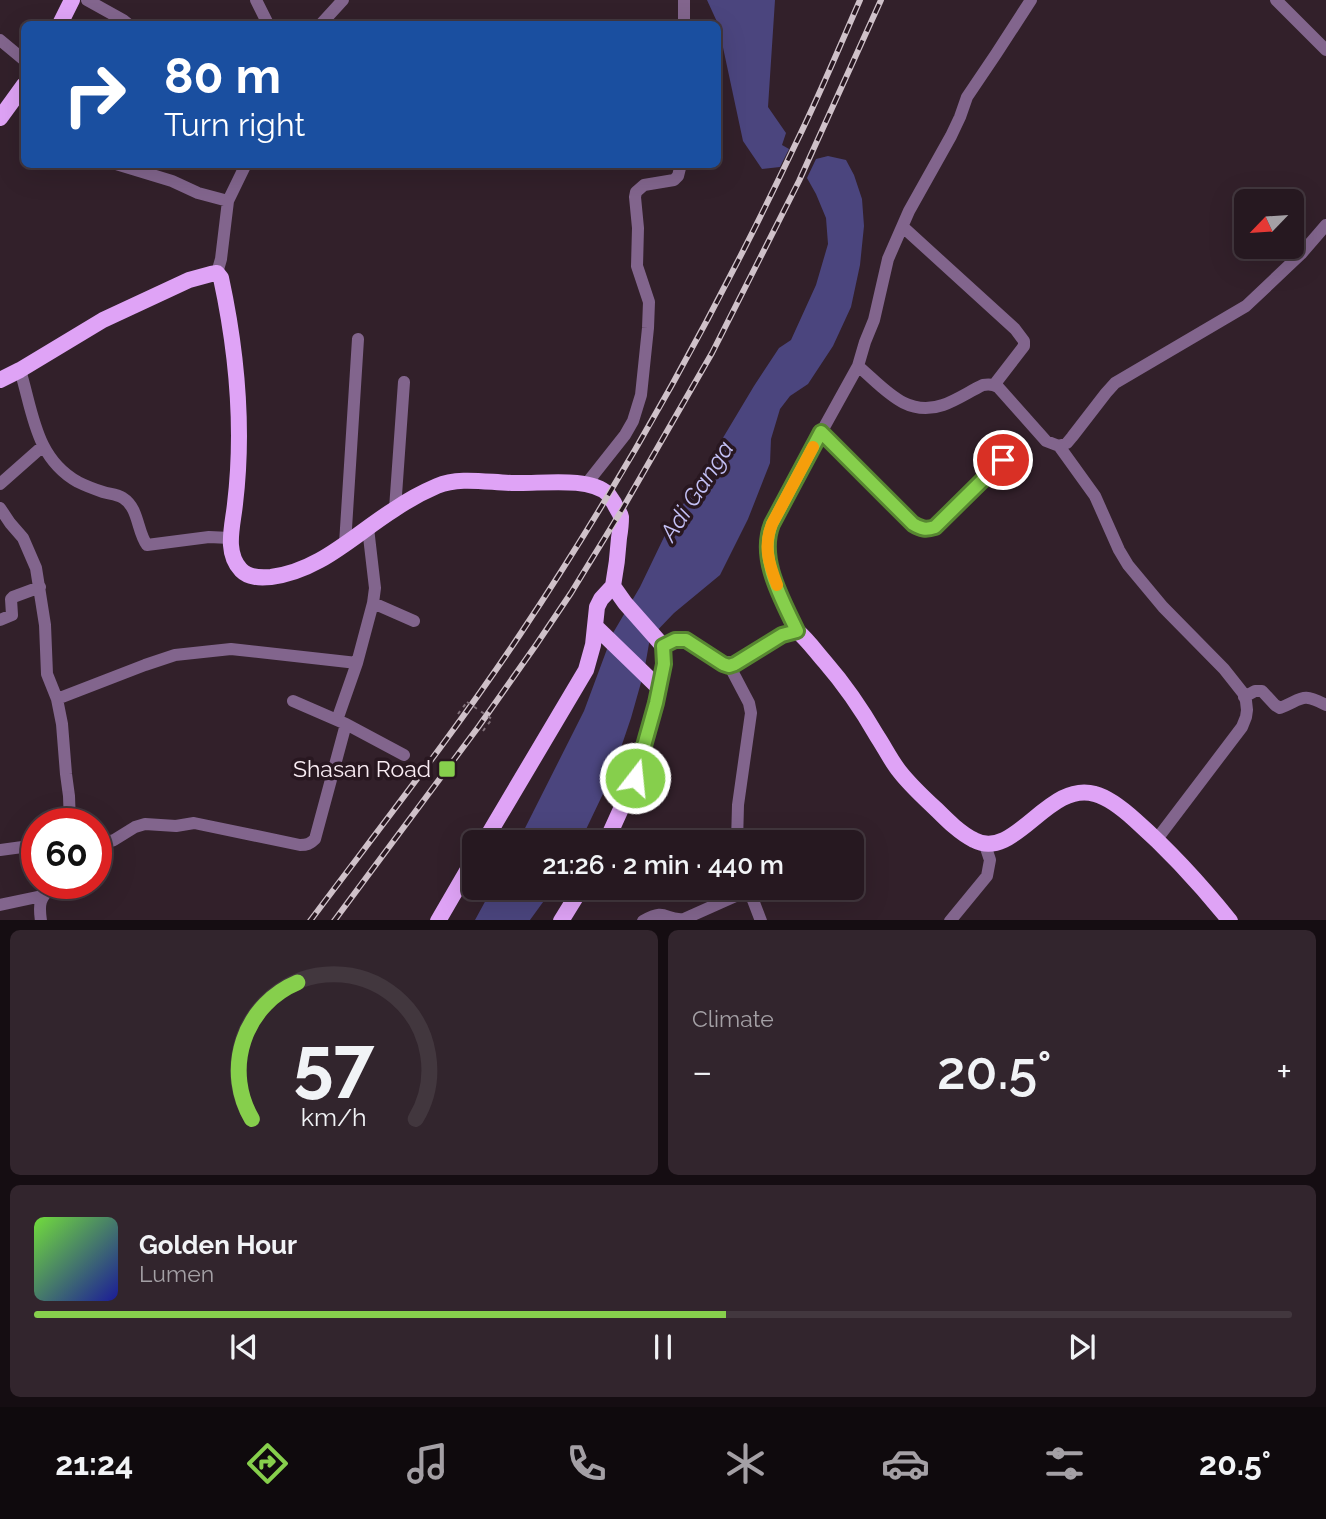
<!DOCTYPE html>
<meta charset="utf-8">
<style>
body{margin:0;font-family:Raleway,sans-serif;background:#32252d;color:#f1f3f6;height:100vh;display:flex;flex-direction:column;font-size:26px;white-space:nowrap}
*{box-sizing:border-box;margin:0}
p{font-size:23px;color:#a4a0a5}
.icon{flex:none;width:38px;height:38px;fill:none;stroke:currentColor;stroke-width:2;stroke-linecap:round;stroke-linejoin:round}
.map{position:relative;height:920px;overflow:hidden}
.panel{display:flex;flex-direction:column;gap:10px;padding:10px;background:#150d12;flex:1}
.panel>*{flex:none}
.guide{position:absolute;left:21px;top:21px;width:700px;height:147px;border-radius:10px;box-shadow:0 7px 28px #0002,0 0 0 2px #42373e;background:#1a4fa0;color:#fff;overflow:hidden}
.needle{width:46px;rotate:245deg}
.fabs{position:absolute;left:1234px;top:189px;display:grid;gap:14px}
.fabs a{display:grid;place-items:center;width:70px;height:70px;border-radius:10px;background:#261820;box-shadow:0 7px 28px #0002,0 0 0 2px #42373e;font-size:35px}
.speed{position:absolute;left:21px;top:808px;display:flex;gap:14px;font-size:35px;font-weight:700;text-align:center}
.speed>*{display:grid;place-content:center;width:91px;height:91px;border-radius:50%;background:#261820;box-shadow:0 7px 28px #0002,0 0 0 2px #42373e;line-height:1}
.speed .limit{border:10px solid #d22;background:#fff;color:#111}
.pin{position:absolute;display:grid;place-items:center;width:60px;height:60px;color:#fff;margin:-30px;border:4px solid #fff;border-radius:50%;box-shadow:0 2px 7px #0007}
.me{position:absolute;width:77px;margin:-38px;rotate:16deg;stroke-linejoin:round;filter:drop-shadow(0 0 5px #0008)}
.turn{display:flex;align-items:center;gap:24px;height:147px;padding:0 28px;font-size:32px}
.turn .icon{width:91px;height:91px;stroke-width:2.5}
.turn b{display:block;font-size:49px;line-height:60px}
.big{font-size:52px;font-weight:600;line-height:1.1}
.panel .widget{flex:1;display:flex;flex-direction:column;justify-content:center;gap:10px;min-width:0;padding:0 24px;border-radius:10px;background:#32252d}
.panel .dial{align-items:center;gap:0}
.dial svg{height:182px;overflow:visible;fill:none;stroke:#42373e;stroke-width:7;stroke-linecap:round;text-anchor:middle}
.dial text{fill:#f1f3f6;stroke:none}
.song{display:flex;align-items:center;gap:21px}
.cover{width:84px;height:84px;border-radius:10px;background:linear-gradient(135deg,hsl(100 70% 55%),hsl(240 70% 35%))}
.played{height:7px;border-radius:4px;background:linear-gradient(90deg,#86cf4c 55%,#42373e 55%)}
.keys{display:flex;justify-content:space-around;direction:ltr}
.heat{display:flex;justify-content:space-between;align-items:center;font-size:38px;direction:ltr}
.panel .tiles{flex:1;display:grid;gap:10px;grid-template-columns:1fr 1fr}
.widget:last-child{grid-column:span 2}
.trip{position:absolute;left:462px;top:830px;width:402px;height:70px;border-radius:10px;background:#261820;box-shadow:0 7px 28px #0002,0 0 0 2px #42373e;font-weight:600;line-height:70px;text-align:center}
.tab-bar{display:flex;height:112px;justify-content:space-around;align-items:center;background:#0f0a0d;color:#a4a0a5}
.tab-bar .icon{width:49px;height:49px}
.tab-bar .on{color:#86cf4c}
.tab-bar b{font-size:32px;color:#f1f3f6}
.map>svg:first-child{display:block}
.water{fill:#4b457e}
.lines{fill:none;stroke-linecap:round;stroke-linejoin:round}
.path{stroke:#807079;stroke-width:2;stroke-dasharray:3.5 5;stroke-linecap:butt}
.minor{stroke:#82658d;stroke-width:12}
.major{stroke:#dfa3f6;stroke-width:16}
.rail-casing{stroke:#cfc1c9;stroke-width:6}
.rail{stroke:#281720;stroke-width:3.5;stroke-dasharray:10;stroke-linecap:butt}
.path-bridge{stroke:#807079;stroke-width:2;stroke-dasharray:3.5 5;stroke-linecap:butt}
.route-casing{stroke:#578731;stroke-width:18}
.route{stroke:#86cf4c;stroke-width:12}
.slow{stroke:#f59e0b;stroke-width:12}
.poi-dot{fill:#86cf4c;stroke:#281720;stroke-width:2.5}
.labels{text-anchor:middle;stroke-width:7;stroke-linejoin:round;paint-order:stroke}
.poi-label{font-size:23px;fill:#faedf4;stroke:#281720;text-anchor:end}
.water-label{font-size:24px;font-style:italic;fill:#c4c1f6;stroke:#281720}
</style>
<div class="map">
<svg width="1326" height="921" viewBox="0 0 1326 921">
<rect width="100%" height="100%" fill="#32202a"/>
<path class="water" d="M707,0H775L768,107L786,133L782,145L789,149L780,167L762,169L743,141L718,24Z
M828,156L846,160L854,175L862,199L864,226L860,265L851,307L833,346L808,384L790,396L780,409L771,439L770,463L748,519L720,575L674,613L650,638L644,672L631,718L611,777L580,842H518L584,711L613,633L640,587L666,533L754,386L779,348L791,340L816,285L828,244L826,218L816,194L807,178L816,159Z
M493,887H554L530,920H475Z"/>
<g class="lines">
<path class="path" d="M458,714L467,702
M483,731L492,719"/>
<path class="minor" d="M87,0L123,20L128,24
M256,0L268,24
M684,0V24
M1276,0L1326,50
M321,24L343,0
M0,40L24,60
M116,164L172,181L198,193L228,201
M903,227L1015,329L1024,341V346L994,385
M217,273L221,259L228,201L246,164
M858,366C884,388 906,418 943,405C957,400 970,391 983,385C989,384 993,384 998,387L1046,441L1059,446L1067,443L1072,437L1106,393L1115,383L1246,306L1301,254L1326,225
M20,370C33,412 35,458 78,482C86,486 94,489 103,492C109,494 117,494 123,498C139,508 137,532 147,545L209,537L230,538
M821,432L913,524C921,529 926,530 935,527L1003,460
M1059,446L1095,496L1119,550L1128,565L1163,607L1224,669L1243,693L1246,701L1247,710L1246,717L1242,727L1157,839
M587,483L625,435L633,421L641,395L648,328L649,302L637,266L638,228L635,197L636,192L644,185L674,180L678,176L681,164
M0,484L43,446
M0,508L10,523L23,538L36,568L45,625L47,674L57,699L62,724L66,774L69,796L70,824
M395,509L404,382
M345,544L358,339
M373,603L414,621
M0,620L12,615L11,599L13,597L40,587
M797,631C782,599 758,559 772,524L812,449L858,366L865,342L874,320L888,259L909,211L951,136L960,117L967,97L996,54L1031,0
M729,665L749,703L751,713L738,805L737,842
M1244,697L1255,691H1262L1275,705L1280,708C1303,699 1301,692 1326,705
M57,699L145,665L175,655L231,649L357,663
M293,701L346,724L404,755
M337,720L357,663L373,603L375,588L368,528
M96,846L114,840L135,827L145,824L176,826L194,823L300,845C307,845 310,844 315,839L346,724
M0,850L37,845
M748,887L761,921
M0,905L42,896
M41,921C38,900 41,899 53,884
M643,921C668,907 663,921 684,919L749,890
M950,921L987,876L990,860L985,845"/>
<path class="major" d="M60,24L72,0
M0,118L24,85
M0,380L20,370L103,320L189,280L211,274L217,273L221,278C237,352 244,429 235,504C233,525 224,552 241,570C249,578 260,578 271,577C320,571 355,534 395,509C408,500 423,492 437,486C460,476 490,483 515,483C540,484 589,476 608,494C610,497 612,500 614,503C616,508 620,512 621,517C621,524 620,532 619,538C618,554 616,570 613,586L625,603L663,646L664,664L656,703L635,778L606,842
M595,626L659,688
M663,646C670,642 677,638 686,640L723,664L729,665L735,664L782,635L797,631C808,640 816,652 825,662C845,685 862,710 877,736C885,748 891,761 900,772C911,786 924,798 937,810C948,821 960,833 974,840C1015,862 1048,780 1095,794C1110,798 1124,810 1135,820C1170,851 1201,885 1230,921
M484,842L586,670L593,645L597,607L601,599L613,586
M438,921L474,859
M561,921L582,887"/>
<g class="rail-casing">
<path id="rail" d="M310,921C381,826 455,732 521,633C625,477 716,312 796,143C819,96 839,48 860,0
M334,921L479,726L536,645L571,593L620,513L712,353L799,181L881,0"/>
</g>
<use href="#rail" class="rail"/>
<path class="path-bridge" d="M467,702L492,719"/>
</g>
<g class="lines">
<g class="route-casing">
<path id="route" d="M635,778L656,703L664,664L663,646L675,640H686L723,664L729,666L735,664L782,635L797,631C782,599 758,559 772,524L821,432L913,524C921,529 926,530 935,527L1003,460"/>
</g>
<use href="#route" class="route"/>
<path class="slow" d="M777,585C769,564 763,546 772,524L813,447"/>
</g>
<rect class="poi-dot" x="438" y="760" width="18" height="18" rx="3.5"/>
<g class="labels">
<g class="poi-label">
<text x="431" y="777">Shasan Road</text>
</g>
<g class="water-label">
<text transform="translate(697 491) rotate(-57)" y="8">Adi Ganga</text>
</g>
</g>
</svg>
<div class="fabs">
<a><svg class="needle" viewBox="-14 -14 28 28"><path d="M0-13l5 13h-10z" fill="#e53935"/><path d="M0 13l5-13h-10z" fill="#a4a0a5"/></svg></a>
</div>
<div class="speed"><div class="limit">60</div></div>
<div class="pin" style="left:1003px;top:460px;background:#d93025"><svg class="icon" aria-label="arrive" viewBox="0 0 24 24"><path d="M6 21V4h12l-3 4 3 4H6"/></svg></div>
<svg class="me" style="left:635px;top:778px" viewBox="-20 -20 40 40"><circle r="17" fill="#86cf4c" stroke="#fff" stroke-width="3"/><path d="M0-11L8 9 0 5-8 9z" fill="#fff"/></svg>
<div class="trip">21:26 · 2 min · 440 m</div>
<div class="guide">
<div class="turn"><svg class="icon" aria-label="right" viewBox="0 0 24 24"><path d="M7 20v-9h11M14 6l5 5-5 5"/></svg><div><b>80 m</b>Turn right</div></div>
</div>
</div>
<section class="panel">
<div class="tiles">
<div class="widget dial"><svg viewBox="0 0 100 80">
<path d="M14 69A42 42 0 1 1 86 69"/>
<path d="M14 69A42 42 0 0 1 34 9" stroke="#86cf4c"/>
<text x="50" y="56" font-size="32" font-weight="700">57</text>
<text x="50" y="72" font-size="11">km/h</text>
</svg></div>
<div class="widget"><p>Climate</p>
<div class="heat"><a>−</a><b class="big">20.5°</b><a>+</a></div>
</div>
<div class="widget">
<div class="song"><i class="cover"></i><div><b>Golden Hour</b><p>Lumen</p></div></div>
<div class="played"></div>
<div class="keys"><svg class="icon" aria-label="previous" viewBox="0 0 24 24"><path d="M18 5L8 12l10 7zM5 5v14"/></svg><svg class="icon" aria-label="pause" viewBox="0 0 24 24"><path d="M8 5v14M16 5v14"/></svg><svg class="icon" aria-label="next" viewBox="0 0 24 24"><path d="M6 5l10 7-10 7zM19 5v14"/></svg></div>
</div>
</div>
</section>
<nav class="tab-bar">
<b>21:24</b>
<svg class="icon on" aria-label="directions" viewBox="0 0 24 24"><path d="M12 3l9 9-9 9-9-9zM9 14v-3h6M13 9l2 2-2 2"/></svg>
<svg class="icon" aria-label="music" viewBox="0 0 24 24"><path d="M9 18V5l10-2v13"/><circle cx="6" cy="18" r="3"/><circle cx="16" cy="16" r="3"/></svg>
<svg class="icon" aria-label="phone" viewBox="0 0 24 24"><path d="M5 4h4l2 5-3 2q2 4 5 5l2-3 5 2v4C11 20 4 13 5 4z"/></svg>
<svg class="icon" aria-label="climate" viewBox="0 0 24 24"><path d="M12 3v18M4 7l16 10M4 17L20 7"/></svg>
<svg class="icon" aria-label="car" viewBox="0 0 24 24"><path d="M5 17H2v-5l4-1 3-4h7l3 4 3 1v5h-3M9 17h6M6 11h13"/><circle cx="7" cy="17" r="2"/><circle cx="17" cy="17" r="2"/></svg>
<svg class="icon" aria-label="filters" viewBox="0 0 24 24"><path d="M4 7h16M4 17h16"/><circle cx="9" cy="7" r="2"/><circle cx="15" cy="17" r="2"/></svg>
<b>20.5°</b>
</nav>
